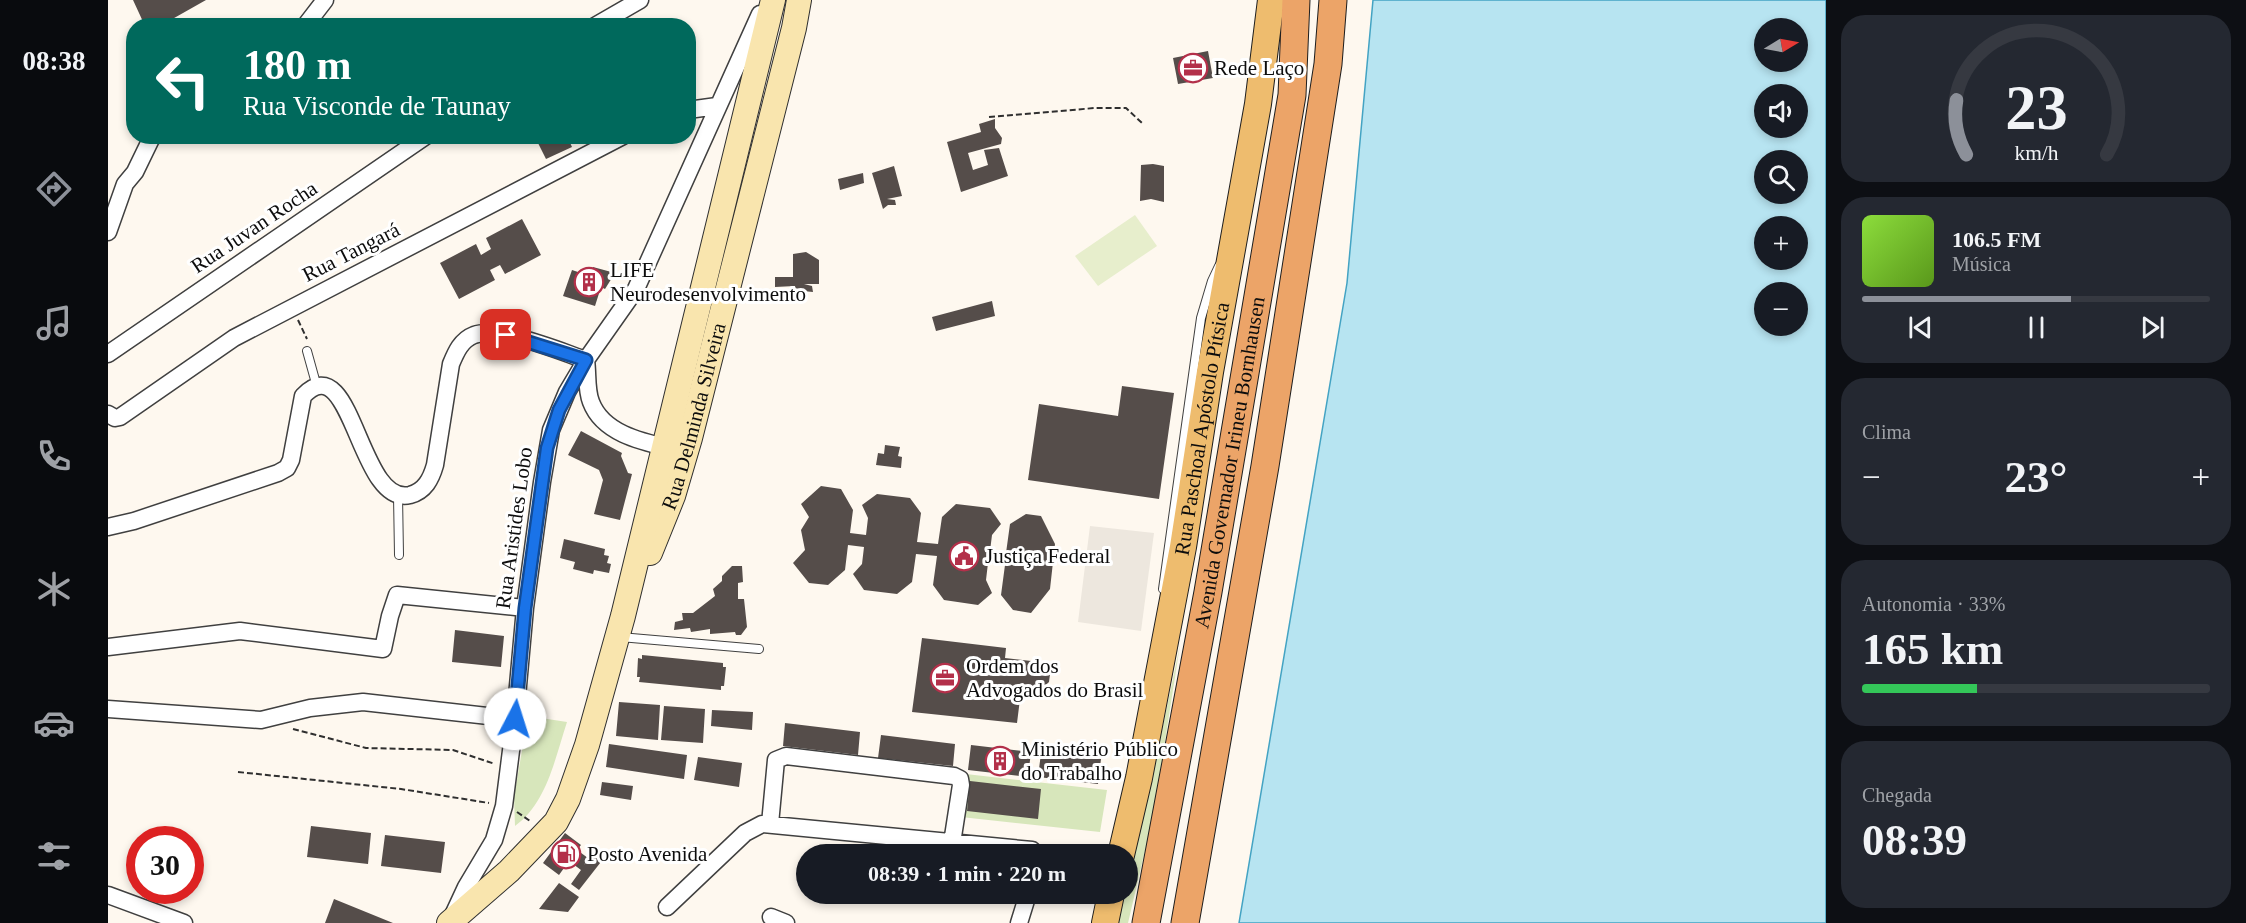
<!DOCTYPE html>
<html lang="pt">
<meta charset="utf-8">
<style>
body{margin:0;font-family:"Times New Roman",serif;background:#242831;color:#f1f3f6;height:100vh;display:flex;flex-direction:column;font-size:22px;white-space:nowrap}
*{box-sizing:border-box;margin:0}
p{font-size:20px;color:#9ea1a6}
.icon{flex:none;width:33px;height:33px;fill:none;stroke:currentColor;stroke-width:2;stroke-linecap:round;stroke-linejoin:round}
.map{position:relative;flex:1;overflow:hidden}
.side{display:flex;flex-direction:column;gap:15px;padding:15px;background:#0d0f14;width:420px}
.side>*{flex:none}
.top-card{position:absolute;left:18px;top:18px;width:570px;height:126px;border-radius:24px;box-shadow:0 3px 9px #0003;background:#00695c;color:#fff;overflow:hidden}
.needle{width:39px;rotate:80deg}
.controls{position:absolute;left:1646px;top:18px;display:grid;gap:12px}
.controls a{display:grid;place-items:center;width:54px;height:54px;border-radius:50%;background:#171b24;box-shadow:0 3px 9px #0003;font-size:30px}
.speed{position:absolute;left:18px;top:826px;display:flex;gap:12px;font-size:30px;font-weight:700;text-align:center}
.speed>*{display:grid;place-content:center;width:78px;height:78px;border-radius:50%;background:#171b24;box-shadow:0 3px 9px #0003;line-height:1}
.speed .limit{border:9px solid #d22;background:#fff;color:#111}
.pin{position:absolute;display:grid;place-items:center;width:51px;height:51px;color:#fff;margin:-26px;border-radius:12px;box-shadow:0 3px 9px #0006}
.me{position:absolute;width:66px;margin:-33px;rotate:5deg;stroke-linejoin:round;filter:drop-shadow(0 0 4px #0008)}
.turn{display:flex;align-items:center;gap:21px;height:126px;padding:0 18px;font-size:27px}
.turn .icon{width:78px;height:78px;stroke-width:2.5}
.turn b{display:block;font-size:42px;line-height:51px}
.big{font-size:45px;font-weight:600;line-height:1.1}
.side .card{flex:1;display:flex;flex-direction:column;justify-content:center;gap:9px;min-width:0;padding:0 21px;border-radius:24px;background:#242831}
.side .dial{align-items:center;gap:0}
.dial svg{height:156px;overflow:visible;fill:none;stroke:#363941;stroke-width:7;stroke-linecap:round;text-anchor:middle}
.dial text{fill:#f1f3f6;stroke:none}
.song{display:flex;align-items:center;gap:18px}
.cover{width:72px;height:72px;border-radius:9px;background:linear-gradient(135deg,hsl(90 70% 55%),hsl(90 70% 35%))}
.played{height:6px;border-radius:3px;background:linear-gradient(90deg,#8c9099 60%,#363941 60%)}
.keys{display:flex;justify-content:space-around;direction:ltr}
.heat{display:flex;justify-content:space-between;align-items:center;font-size:33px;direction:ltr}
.charge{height:9px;border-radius:4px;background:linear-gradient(90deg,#34c759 33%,#363941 0)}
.trip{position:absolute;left:688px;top:844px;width:342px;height:60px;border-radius:30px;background:#171b24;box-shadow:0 3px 9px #0003;font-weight:600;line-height:60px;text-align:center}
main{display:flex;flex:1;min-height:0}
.tab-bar{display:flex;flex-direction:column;width:108px;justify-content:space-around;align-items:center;background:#090b0e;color:#9ea1a6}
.tab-bar .icon{width:42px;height:42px}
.tab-bar .on{color:#8c9099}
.tab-bar b{font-size:27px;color:#f1f3f6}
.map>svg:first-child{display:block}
.green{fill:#d7e6bb}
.pitch{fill:#e7eecc}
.plaza{fill:#ede7de}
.water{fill:#b7e4f1;stroke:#43a3c3;stroke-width:1.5;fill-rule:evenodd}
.building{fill:#554d4a}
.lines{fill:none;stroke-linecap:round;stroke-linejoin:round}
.service-casing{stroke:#404040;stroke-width:10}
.minor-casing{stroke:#404040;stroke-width:19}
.secondary-casing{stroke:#2f2f2f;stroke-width:26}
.primary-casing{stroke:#1e1e1e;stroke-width:28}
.trunk-casing{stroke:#1e1e1e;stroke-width:29}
.path{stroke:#2f2f2f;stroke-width:2;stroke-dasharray:6 3;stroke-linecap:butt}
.service{stroke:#fff;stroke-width:8}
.minor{stroke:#fff;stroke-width:16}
.secondary{stroke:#f9e5ae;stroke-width:24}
.primary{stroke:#eebc6e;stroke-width:26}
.trunk{stroke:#eca468;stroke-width:27}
.route-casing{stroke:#114b97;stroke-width:15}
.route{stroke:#1a73e8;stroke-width:10}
.labels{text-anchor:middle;stroke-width:6;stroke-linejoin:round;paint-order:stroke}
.poi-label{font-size:21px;fill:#0d0d0d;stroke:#fff;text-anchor:start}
.street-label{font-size:21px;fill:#0d0d0d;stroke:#fff}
</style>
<main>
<nav class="tab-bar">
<b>08:38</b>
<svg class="icon on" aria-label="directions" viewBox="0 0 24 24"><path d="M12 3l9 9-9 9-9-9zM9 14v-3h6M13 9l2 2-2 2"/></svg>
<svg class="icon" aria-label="music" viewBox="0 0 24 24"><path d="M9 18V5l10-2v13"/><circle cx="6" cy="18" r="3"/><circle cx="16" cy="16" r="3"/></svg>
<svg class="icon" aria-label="phone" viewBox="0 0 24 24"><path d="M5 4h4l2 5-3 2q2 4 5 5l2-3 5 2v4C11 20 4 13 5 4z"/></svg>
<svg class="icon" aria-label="climate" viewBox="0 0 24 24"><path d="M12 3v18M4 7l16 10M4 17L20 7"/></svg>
<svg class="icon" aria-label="car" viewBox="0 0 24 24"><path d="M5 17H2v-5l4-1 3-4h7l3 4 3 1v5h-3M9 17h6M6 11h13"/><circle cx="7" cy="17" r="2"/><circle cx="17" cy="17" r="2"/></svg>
<svg class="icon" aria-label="filters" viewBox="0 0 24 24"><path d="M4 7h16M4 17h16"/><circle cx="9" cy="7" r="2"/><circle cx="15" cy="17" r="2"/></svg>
</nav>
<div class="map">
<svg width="1718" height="923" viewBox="0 0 1718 923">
<rect width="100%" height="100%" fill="#fef8ef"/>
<path class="green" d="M1072,645L1046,812L1020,923H1007L1012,894H1020V866L1041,792Z
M420,716L459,722C447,758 439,803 407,826L406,797Z
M858,774L999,790L992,832L853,817Z"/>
<path class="pitch" d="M1027,215L1049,246L990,286L967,256Z"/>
<path class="plaza" d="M982,526L1046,533L1033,631L970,622Z"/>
<path class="water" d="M1265,0H1718V923H1131L1239,283ZM1656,28H1689V62H1656ZM1656,94H1689V128H1656ZM1656,160H1689V194H1656ZM1656,226H1689V260H1656ZM1656,292H1689V326H1656Z"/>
<path class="building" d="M25,0H98L52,26H37Z
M1100,51L1105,78L1070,84L1065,58Z
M887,119V128L894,138L893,144L860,153L865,170L880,165L876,150L891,148L900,176L853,192L839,142L873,132L871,124Z
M436,136H459L464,147L438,159L430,143L438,140Z
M1045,164L1056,166V202L1043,199L1032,201L1033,165Z
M786,166L794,196L779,199L787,200L788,205H780L775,209L764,173Z
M755,173L756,183L732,190L730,179Z
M414,219L433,255L397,274L392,265L382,270L387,280L351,299L332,263L368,244L373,255L383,249L378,238Z
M698,252L711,260V284H696L704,286L705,292L695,291L688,293L687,286L667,287V277H685V254Z
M485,267L507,273L497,289L493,287L487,306L455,296L464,270L482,276Z
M884,301L887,316L828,331L824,317Z
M1014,386L1066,393L1051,499L920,480L931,404L1010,416Z
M473,431L514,453L513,456L520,473L524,474L512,520L486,514L495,480L491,470L460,455Z
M777,445L792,447L790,456L794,457L793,468L768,465L770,453L776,454Z
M713,486L733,489L745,510L742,533L758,535L760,518L754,505L769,494L802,498L813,513L809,542L830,544L834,517L848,504L882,508L893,524L884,535L882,551L898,553L902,524L918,514L933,516L947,544L942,589L923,613L905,610L893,595L897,565L880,563L878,580L884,593L870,605L836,600L825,585L829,556L808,554L804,582L789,594L756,590L745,574L754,564L756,547L740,545L737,570L720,585L701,583L685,563L697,550L693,530L701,517L693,504Z
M456,539L497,549L496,555L501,556L499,563L503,564L501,573L486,570L485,574L465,569L467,562L452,558Z
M624,566H634L635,582L630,583V599H636L639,627L633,635H628L627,632L602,634V629L583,632L582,628L566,630L567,622L575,620L574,613H585L607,596L605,589L614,581V576Z
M347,630L396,636L393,667L344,662Z
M814,638L898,648L897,658L932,662L939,666L942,674L941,682L930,692L913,691L909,723L804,712Z
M534,655L615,663V667H618L616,686H613V690L531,682L532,677H529L530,658L534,659Z
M511,702L552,705L550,740L508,736Z
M556,706L597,709L595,743L553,740Z
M604,710L645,712L644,730L603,726Z
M677,723L752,732L750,755L675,746Z
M773,735L847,744L845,766L770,758Z
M501,744L579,755L576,779L498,767Z
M863,745L923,752L920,777L860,770Z
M933,753L993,759L990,784L930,777Z
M590,757L634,763L631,787L586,780Z
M862,781L933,789L930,819L859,811Z
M494,782L525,786L523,800L492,795Z
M203,826L263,833L260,864L199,857Z
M457,833L473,845L469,850L480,858L476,865L487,850L496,858L471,890L463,884L473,870L461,861L451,875L435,863Z
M277,835L337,842L333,873L273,866Z
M451,883L471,897L460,912L431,909Z
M226,899L285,923H217Z"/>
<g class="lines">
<g class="service-casing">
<path id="service" d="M199,351L209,387
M290,495L291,555
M1055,589L1093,318L1104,281L1111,266
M512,637L651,649"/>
</g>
<g class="minor-casing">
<path id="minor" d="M197,26L217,0
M487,26L532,0
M580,110L609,106
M0,232L17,184L27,172L43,139L46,136
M0,354L318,136
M0,414L7,418L12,417L126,338L515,136
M0,527L26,521L170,473L179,468L183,460L195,396C245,344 250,507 302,495C317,491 323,479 327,465L343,364C348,352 353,340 366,335C392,326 451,351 478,360C480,373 478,390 483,402C495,434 535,442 565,449
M0,647L132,631L275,649L282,616L289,595L417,608
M0,709L153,720L202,708L255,702L407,719
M662,824L668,760L678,756L846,776L852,779L853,785L844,843
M0,895L76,923
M559,907L637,833L654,824L924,850L929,855
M345,915L358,887L386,840L396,806L407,719L417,608L434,482L443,430L459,392L478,360L528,289L652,14
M663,917L678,923
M911,923L920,894"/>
</g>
<g class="secondary-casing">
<g id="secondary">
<path id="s1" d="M542,553L565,496L582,438L686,28L691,0"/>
<path d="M341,923L401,871L448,822L460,799L479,745L515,616L665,0"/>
</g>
</g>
<g class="primary-casing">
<g id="primary">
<path id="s2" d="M1013,855L1031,778L1075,547L1102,372L1150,104L1163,0"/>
<path d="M997,923L1003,894"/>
</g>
</g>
<g class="trunk-casing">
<g id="trunk">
<path id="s3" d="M1038,923L1100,592L1184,95L1188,0"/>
<path d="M1077,923L1157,466L1220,64L1225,0"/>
</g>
</g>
<path class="path" d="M881,117L987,108H1018L1034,123
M190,320L199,339
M185,729L258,748L345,750L387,764
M130,772L293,789L381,803
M409,812L422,821"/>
<use href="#service" class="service"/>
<use href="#minor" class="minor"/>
<use href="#secondary" class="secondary"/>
<use href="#primary" class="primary"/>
<use href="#trunk" class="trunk"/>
</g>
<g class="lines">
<g class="route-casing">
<path id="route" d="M398,335L478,360L451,410L439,448L417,608L407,719"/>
</g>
<use href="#route" class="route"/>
</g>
<defs>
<g id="office-ring" transform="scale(1.5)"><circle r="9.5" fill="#fff" stroke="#b3304a" stroke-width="1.5"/><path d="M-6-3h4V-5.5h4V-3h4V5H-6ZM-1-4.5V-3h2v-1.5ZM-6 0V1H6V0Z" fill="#b3304a"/></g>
<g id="building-ring" transform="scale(1.5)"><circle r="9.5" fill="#fff" stroke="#b3304a" stroke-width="1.5"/><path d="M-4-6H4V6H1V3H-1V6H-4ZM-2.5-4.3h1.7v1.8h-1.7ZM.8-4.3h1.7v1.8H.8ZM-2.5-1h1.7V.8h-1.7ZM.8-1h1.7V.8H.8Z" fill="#b3304a"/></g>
<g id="civic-ring" transform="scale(1.5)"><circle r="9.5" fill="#fff" stroke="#b3304a" stroke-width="1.5"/><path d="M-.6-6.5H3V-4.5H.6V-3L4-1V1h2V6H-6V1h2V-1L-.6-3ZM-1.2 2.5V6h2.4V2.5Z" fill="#b3304a"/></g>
<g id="fuel-ring" transform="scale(1.5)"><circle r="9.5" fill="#fff" stroke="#b3304a" stroke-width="1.5"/><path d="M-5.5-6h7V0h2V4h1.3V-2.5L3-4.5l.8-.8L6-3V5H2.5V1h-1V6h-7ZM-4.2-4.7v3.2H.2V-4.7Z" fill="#b3304a"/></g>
</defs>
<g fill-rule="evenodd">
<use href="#office-ring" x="1085" y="68"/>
<use href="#building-ring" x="481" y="282"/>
<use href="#civic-ring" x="856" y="556"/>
<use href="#office-ring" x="837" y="678"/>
<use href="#building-ring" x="892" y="761"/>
<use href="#fuel-ring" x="458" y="854"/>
</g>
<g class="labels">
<g class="poi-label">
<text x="1106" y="75">Rede Laço</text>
<text x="502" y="277">LIFE<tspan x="502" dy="24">Neurodesenvolvimento</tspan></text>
<text x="877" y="563">Justiça Federal</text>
<text x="858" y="673">Ordem dos<tspan x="858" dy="24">Advogados do Brasil</tspan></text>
<text x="913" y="756">Ministério Público<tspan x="913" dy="24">do Trabalho</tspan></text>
<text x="479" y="861">Posto Avenida</text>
</g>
<g class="street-label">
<text transform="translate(146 227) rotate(-34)" y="7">Rua Juvan Rocha</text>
<text transform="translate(243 252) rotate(-27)" y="7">Rua Tangará</text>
<text dy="7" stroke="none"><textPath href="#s1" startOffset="144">Rua Delminda Silveira</textPath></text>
<text dy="7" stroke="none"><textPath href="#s2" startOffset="434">Rua Paschoal Apóstolo Pítsica</textPath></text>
<text dy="7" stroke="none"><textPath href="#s3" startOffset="468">Avenida Governador Irineu Bornhausen</textPath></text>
<text transform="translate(406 528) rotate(-82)" y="7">Rua Aristides Lobo</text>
</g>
</g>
</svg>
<div class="controls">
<a><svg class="needle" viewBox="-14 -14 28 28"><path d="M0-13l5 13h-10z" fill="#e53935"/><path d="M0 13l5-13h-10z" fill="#9ea1a6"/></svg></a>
<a><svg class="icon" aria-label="sound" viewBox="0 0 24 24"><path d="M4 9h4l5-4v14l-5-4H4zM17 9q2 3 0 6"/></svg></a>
<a><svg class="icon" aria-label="search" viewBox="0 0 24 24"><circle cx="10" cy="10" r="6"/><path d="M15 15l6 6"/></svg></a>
<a>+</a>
<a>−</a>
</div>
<div class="speed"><div class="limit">30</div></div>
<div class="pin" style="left:398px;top:335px;background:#d93025"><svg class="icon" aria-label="arrive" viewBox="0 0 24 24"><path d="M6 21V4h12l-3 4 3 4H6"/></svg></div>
<svg class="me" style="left:407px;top:719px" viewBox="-20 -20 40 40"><circle r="19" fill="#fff"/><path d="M0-13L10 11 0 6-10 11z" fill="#1a73e8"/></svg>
<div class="trip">08:39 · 1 min · 220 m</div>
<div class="top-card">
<div class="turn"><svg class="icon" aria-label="left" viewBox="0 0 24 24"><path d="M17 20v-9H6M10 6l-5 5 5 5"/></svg><div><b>180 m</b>Rua Visconde de Taunay</div></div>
</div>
</div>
<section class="side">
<div class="card dial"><svg viewBox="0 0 100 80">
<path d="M14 69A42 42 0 1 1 86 69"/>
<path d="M14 69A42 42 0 0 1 9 41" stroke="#8c9099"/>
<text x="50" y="56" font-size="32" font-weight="700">23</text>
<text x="50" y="72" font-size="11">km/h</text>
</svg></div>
<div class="card">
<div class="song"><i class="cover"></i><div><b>106.5 FM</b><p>Música</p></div></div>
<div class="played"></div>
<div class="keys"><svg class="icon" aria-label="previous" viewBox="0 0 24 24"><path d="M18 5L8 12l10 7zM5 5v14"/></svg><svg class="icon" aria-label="pause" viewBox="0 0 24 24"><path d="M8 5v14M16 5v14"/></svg><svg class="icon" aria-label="next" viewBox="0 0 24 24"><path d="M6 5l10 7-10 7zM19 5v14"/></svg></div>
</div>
<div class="card"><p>Clima</p>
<div class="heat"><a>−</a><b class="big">23°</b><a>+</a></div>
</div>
<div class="card"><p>Autonomia · 33%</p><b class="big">165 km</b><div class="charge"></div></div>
<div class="card"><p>Chegada</p><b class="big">08:39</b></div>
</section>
</main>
